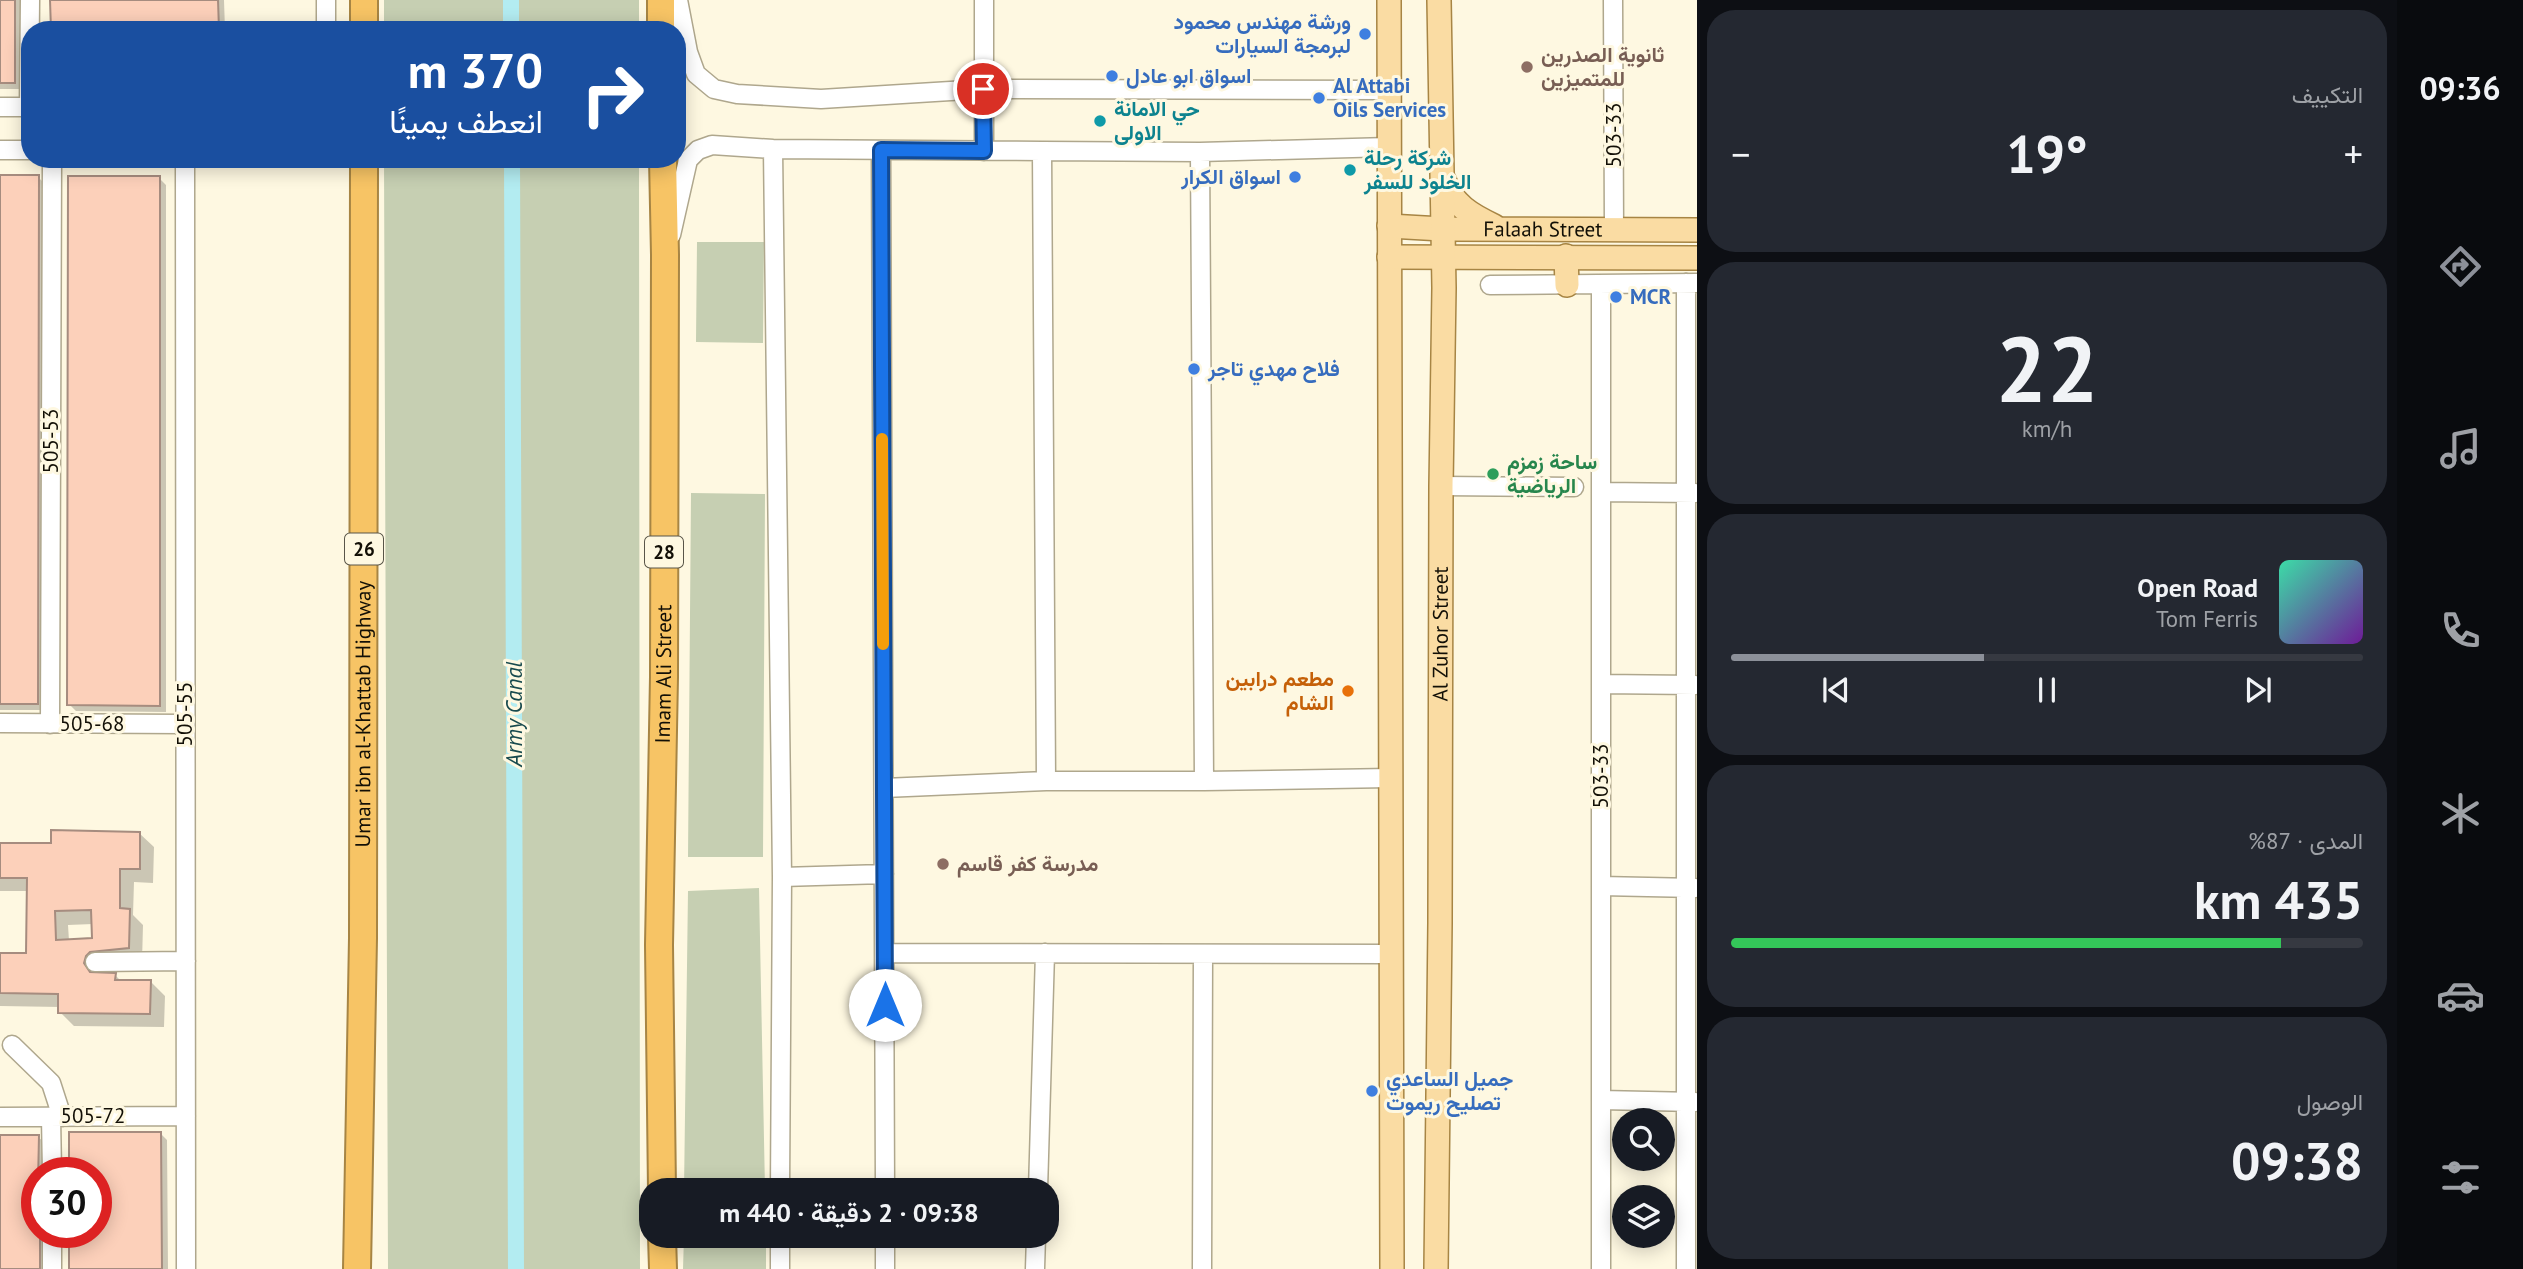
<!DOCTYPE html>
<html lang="ar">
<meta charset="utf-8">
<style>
body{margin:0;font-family:"PT Sans",Vazirmatn,sans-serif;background:#242831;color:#f1f3f6;direction:rtl;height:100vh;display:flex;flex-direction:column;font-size:26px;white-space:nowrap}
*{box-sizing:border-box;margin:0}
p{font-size:23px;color:#9ea1a6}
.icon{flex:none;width:38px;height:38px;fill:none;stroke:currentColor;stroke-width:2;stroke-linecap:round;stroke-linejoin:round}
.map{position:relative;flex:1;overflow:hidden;direction:ltr}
.details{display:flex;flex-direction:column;gap:10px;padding:10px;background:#0d0f14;width:700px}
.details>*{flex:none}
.banner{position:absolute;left:21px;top:21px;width:665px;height:147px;border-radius:28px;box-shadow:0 4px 18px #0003;direction:rtl;background:#1a4fa0;color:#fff;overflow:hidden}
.buttons{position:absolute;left:1612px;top:1108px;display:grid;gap:14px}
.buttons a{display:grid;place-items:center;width:63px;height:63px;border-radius:50%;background:#171b24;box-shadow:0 4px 18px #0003;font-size:35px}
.speed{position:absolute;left:21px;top:1157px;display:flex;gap:14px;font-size:35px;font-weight:700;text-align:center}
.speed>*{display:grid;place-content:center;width:91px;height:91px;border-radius:50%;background:#171b24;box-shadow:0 4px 18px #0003;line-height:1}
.speed .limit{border:10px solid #d22;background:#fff;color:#111}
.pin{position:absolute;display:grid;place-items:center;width:60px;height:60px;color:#fff;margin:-30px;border:4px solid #fff;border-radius:50%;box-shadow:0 2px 7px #0007}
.me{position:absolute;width:77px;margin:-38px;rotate:0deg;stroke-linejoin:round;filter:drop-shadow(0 0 5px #0008)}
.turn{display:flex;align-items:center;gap:24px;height:147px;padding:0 28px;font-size:32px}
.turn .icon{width:91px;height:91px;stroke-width:2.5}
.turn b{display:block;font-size:49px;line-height:60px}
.big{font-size:52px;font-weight:600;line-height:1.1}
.details .card{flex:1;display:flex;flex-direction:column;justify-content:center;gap:10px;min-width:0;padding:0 24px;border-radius:28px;background:#242831}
.details .dial{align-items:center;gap:0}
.dial b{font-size:91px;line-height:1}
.song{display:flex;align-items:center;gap:21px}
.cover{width:84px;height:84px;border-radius:10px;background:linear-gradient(135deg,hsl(160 70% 55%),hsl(280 70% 35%))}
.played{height:7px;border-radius:4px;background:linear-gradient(90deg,#8c9099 40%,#363941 40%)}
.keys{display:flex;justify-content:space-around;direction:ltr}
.heat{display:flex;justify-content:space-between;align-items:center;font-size:38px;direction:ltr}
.charge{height:10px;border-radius:5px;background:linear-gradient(90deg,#34c759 87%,#363941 0)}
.trip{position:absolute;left:639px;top:1178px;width:420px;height:70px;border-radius:28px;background:#171b24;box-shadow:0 4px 18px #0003;font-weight:600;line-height:70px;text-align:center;direction:rtl}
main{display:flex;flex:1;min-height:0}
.menu{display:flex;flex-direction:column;width:126px;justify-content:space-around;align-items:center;background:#090b0e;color:#9ea1a6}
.menu .icon{width:49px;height:49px}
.menu .selected{color:#8c9099}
.menu b{font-size:32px;color:#f1f3f6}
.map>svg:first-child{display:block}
.green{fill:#c6cfb2}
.shadow{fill:#0003;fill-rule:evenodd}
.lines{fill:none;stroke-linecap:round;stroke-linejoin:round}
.canal{stroke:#b3ecf1;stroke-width:16}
.building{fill:#fcd0ba;stroke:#a68c7f;stroke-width:2;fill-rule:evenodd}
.minor-casing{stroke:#afa78d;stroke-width:21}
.major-casing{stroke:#a78544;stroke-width:26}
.highway-casing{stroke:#a78544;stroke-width:30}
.minor{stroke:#fff;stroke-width:18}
.major{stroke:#fadca3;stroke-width:23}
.highway{stroke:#f7c465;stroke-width:26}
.route-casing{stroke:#114b97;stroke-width:18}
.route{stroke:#1a73e8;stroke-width:12}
.slow{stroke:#f59e0b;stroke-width:12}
.shop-dot{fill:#3f7fe0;stroke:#fef8e1;stroke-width:2.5}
.education-dot{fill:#8d6e63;stroke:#fef8e1;stroke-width:2.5}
.culture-dot{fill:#0f9aa8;stroke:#fef8e1;stroke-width:2.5}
.leisure-dot{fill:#2e9e5b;stroke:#fef8e1;stroke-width:2.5}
.food-dot{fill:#e8710a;stroke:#fef8e1;stroke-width:2.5}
.labels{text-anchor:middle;stroke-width:6;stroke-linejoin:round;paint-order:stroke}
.shield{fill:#fef8e1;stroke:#595548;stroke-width:2}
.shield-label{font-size:19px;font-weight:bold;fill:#120f06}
.shop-label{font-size:21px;font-weight:bold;fill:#366cbe;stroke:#fef8e1;text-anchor:start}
.education-label{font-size:21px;font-weight:bold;fill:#785e54;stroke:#fef8e1;text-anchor:start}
.culture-label{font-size:21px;font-weight:bold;fill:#0d838f;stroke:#fef8e1;text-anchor:start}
.street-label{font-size:21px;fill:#120f06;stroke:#fef8e1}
.leisure-label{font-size:21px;font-weight:bold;fill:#27864d;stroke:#fef8e1;text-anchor:start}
.food-label{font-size:21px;font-weight:bold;fill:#c56008;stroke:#fef8e1;text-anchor:end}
.water-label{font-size:23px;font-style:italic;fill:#184a4e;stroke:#fef8e1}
</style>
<main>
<nav class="menu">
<b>09:36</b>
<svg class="icon selected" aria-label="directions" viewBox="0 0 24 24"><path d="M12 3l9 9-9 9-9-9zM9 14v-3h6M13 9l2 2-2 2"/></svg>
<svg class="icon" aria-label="music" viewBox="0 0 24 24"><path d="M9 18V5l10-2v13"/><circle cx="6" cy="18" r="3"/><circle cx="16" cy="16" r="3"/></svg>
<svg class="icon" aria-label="phone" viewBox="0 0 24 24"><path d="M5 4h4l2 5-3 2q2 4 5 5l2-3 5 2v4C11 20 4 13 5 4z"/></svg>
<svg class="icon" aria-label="climate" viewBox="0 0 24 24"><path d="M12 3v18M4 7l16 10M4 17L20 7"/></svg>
<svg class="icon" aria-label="car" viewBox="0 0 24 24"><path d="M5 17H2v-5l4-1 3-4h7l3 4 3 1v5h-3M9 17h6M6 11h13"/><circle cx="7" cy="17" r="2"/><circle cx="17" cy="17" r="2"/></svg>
<svg class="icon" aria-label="filters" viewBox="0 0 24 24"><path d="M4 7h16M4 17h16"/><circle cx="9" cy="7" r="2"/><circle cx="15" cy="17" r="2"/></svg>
</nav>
<section class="details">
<div class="card"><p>التكييف</p>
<div class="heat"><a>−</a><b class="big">19°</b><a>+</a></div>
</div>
<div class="card dial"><b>22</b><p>km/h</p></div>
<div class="card">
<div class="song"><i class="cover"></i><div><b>Open Road</b><p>Tom Ferris</p></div></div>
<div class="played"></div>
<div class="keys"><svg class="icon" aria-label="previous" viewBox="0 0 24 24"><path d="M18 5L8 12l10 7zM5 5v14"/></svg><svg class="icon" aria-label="pause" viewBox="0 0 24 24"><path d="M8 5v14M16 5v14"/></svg><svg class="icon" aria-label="next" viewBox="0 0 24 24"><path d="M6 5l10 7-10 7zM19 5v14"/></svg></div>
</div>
<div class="card"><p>المدى · 87%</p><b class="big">435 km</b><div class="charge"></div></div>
<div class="card"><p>الوصول</p><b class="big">09:38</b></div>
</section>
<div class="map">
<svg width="1697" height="1269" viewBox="0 0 1697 1269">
<rect width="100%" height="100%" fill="#fef8e1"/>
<path class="green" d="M384,0H639V30H384Z
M384,159H639L640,1269H388Z
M697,242H764L763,343L696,342Z
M691,493L765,494L763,857H688Z
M759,888L765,1190H684L688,891Z
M684,1236H766V1269H683Z"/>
<path class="shadow" d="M0,0H21V89H0Z
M52,0H224L225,30H52Z
M0,177H38L45,184L44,710H0Z
M159,178L166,185V712L76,711L69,704Z
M139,833L154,847L153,883L134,882L133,915L143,925L142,962L99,970L98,974L115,975L122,982H151L165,996L164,1027L74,1026L60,1012V1007L0,1006V955H28L29,891H0V844L53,845ZM93,924L94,940L69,941L68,925Z
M71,1134H161L167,1140L168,1269H71V1232H96V1172H71Z
M0,1137H38L45,1143V1172H37V1232H46V1269H0Z"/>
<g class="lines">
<path class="canal" d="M511,0V30
M512,159L516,1269"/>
</g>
<path class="building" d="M0,0H15V83H0Z
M50,0H218L219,30H51Z
M0,175H39L38,704H0Z
M68,176H160V706L67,705Z
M51,830L140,832V869H120V908L130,909L129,948L90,952L86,956L84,963L90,972L116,973L115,980H151L150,1014L58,1013V994L0,993V953H26L27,878H0V843H51ZM91,910L92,938L56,940L55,911Z
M69,1132H161L162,1269H69V1232H96V1172H69Z
M0,1135H39L37,1232H40V1269H0Z"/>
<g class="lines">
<g class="minor-casing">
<path id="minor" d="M326,0V30
M678,0L688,52L696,74L714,89L737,94L821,99L983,89L1389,90
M1613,0L1614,229
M0,107H30
M29,107L30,0
M773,149L782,877L780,1190
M0,150H30
M881,150L885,1190
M984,151V0
M1042,151L1046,781
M1200,152L1204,781
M185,159L186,1269
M671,235L688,160L698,150L712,145L773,149L1042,151L1200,152L1389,147
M1686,283V1269
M1601,284V1269
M1490,285L1697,283
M1441,486L1574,487
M1601,492L1695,493
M1601,684L1695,685
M0,723L185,724
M50,724L52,159
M884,788L1046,781H1204L1390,778
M782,877L884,874
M1601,886L1695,888
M885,953L1391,954
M95,962L186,961
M12,1045L51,1083L62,1117
M1601,1100L1695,1102
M0,1117L186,1116
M51,1117L52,1172
M1038,1190L1045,953
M52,1232V1269
M885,1236V1269
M780,1269V1236
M1035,1269L1036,1236
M1202,1269L1203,954"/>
</g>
<g class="major-casing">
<g id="major">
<path d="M1389,0L1392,1269"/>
<path d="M1444,180C1453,205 1471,215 1494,226"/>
<path id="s1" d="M1389,226L1442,229L1697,230"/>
<path d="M1566,256L1567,285"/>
<path d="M1389,257L1697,258"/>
<path id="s2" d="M1436,1269L1440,923L1441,486L1444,288L1439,0"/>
</g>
</g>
<g class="highway-casing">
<g id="highway">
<path d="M364,30V0"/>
<path d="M661,30V0"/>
<path id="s3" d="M662,1190L659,945L664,677L665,255L663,159"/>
<path d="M662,1236L663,1269"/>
<path id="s4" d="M357,1269L363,938L364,159"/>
</g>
</g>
<use href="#minor" class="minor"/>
<use href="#major" class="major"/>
<use href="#highway" class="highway"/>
</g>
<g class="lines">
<g class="route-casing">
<path id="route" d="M885,1005L881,150L984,151L983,89"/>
</g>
<use href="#route" class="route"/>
<path class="slow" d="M882,439L883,644"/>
</g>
<g class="shop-dot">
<circle cx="1365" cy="34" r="7"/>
<circle cx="1112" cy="76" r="7"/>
<circle cx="1319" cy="98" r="7"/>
<circle cx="1295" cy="177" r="7"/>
<circle cx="1616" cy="297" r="7"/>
<circle cx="1194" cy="369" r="7"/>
<circle cx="1372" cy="1091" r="7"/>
</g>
<g class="education-dot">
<circle cx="1527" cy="67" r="7"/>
<circle cx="943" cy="864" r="7"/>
</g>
<g class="culture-dot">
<circle cx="1100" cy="121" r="7"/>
<circle cx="1350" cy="170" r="7"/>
</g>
<circle class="leisure-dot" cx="1493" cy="474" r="7"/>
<circle class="food-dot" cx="1348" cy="691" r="7"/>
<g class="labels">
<g class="shield">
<rect x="345" y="533.5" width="38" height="31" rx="5"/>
<rect x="645" y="536.5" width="38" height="31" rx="5"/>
</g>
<g class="shield-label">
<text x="364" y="556">26</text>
<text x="664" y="559">28</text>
</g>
<g class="shop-label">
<text x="1351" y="29" text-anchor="end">ورشة مهندس محمود<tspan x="1351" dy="24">لبرمجة السيارات</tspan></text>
<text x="1126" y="83">اسواق ابو عادل</text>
<text x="1333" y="93">Al Attabi<tspan x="1333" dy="24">Oils Services</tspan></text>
<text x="1281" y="184" text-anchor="end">اسواق الكرار</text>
<text x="1630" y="304">MCR</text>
<text x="1208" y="376">فلاح مهدي تاجر</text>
<text x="1386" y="1086">جميل الساعدي<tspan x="1386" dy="24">تصليح ريموت</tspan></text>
</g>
<g class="education-label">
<text x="1541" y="62">ثانوية الصدرين<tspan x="1541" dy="24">للمتميزين</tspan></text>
<text x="957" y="871">مدرسة كفر قاسم</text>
</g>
<g class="culture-label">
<text x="1114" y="116">حي الامانة<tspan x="1114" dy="24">الاولى</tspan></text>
<text x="1364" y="165">شركة رحلة<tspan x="1364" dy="24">الخلود للسفر</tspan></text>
</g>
<g class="street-label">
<text transform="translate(1614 135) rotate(-90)" y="7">503-33</text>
<text dy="7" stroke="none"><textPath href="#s1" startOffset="154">Falaah Street</textPath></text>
<text transform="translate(51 441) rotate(-90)" y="7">505-53</text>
<text dy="7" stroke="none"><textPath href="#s2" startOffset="635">Al Zuhor Street</textPath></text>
<text dy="7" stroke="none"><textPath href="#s3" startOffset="516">Imam Ali Street</textPath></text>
<text transform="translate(185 714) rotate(-90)" y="7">505-55</text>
<text dy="7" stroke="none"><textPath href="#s4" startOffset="555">Umar ibn al-Khattab Highway</textPath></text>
<text x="92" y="731">505-68</text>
<text transform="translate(1601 776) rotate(-90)" y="7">503-33</text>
<text x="93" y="1123">505-72</text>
</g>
<g class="leisure-label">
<text x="1507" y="469">ساحة زمزم<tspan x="1507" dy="24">الرياضية</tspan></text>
</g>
<g class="food-label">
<text x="1334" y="686">مطعم درابين<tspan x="1334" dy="24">الشام</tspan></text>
</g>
<g class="water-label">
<text transform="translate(514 714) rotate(-90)" y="8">Army Canal</text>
</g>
</g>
</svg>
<div class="buttons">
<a><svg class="icon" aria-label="search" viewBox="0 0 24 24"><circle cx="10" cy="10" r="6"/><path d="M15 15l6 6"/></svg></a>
<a><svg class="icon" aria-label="layers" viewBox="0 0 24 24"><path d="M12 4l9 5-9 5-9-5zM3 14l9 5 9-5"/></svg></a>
</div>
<div class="speed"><div class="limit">30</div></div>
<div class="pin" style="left:983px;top:89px;background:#d93025"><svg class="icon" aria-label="arrive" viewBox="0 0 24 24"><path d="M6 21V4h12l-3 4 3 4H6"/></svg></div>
<svg class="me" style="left:885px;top:1005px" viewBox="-20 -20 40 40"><circle r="19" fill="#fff"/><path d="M0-13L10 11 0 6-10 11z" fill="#1a73e8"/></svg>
<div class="trip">09:38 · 2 دقيقة · 440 m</div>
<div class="banner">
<div class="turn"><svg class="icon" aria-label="right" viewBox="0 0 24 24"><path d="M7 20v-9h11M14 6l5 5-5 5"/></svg><div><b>370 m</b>انعطف يمينًا</div></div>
</div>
</div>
</main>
